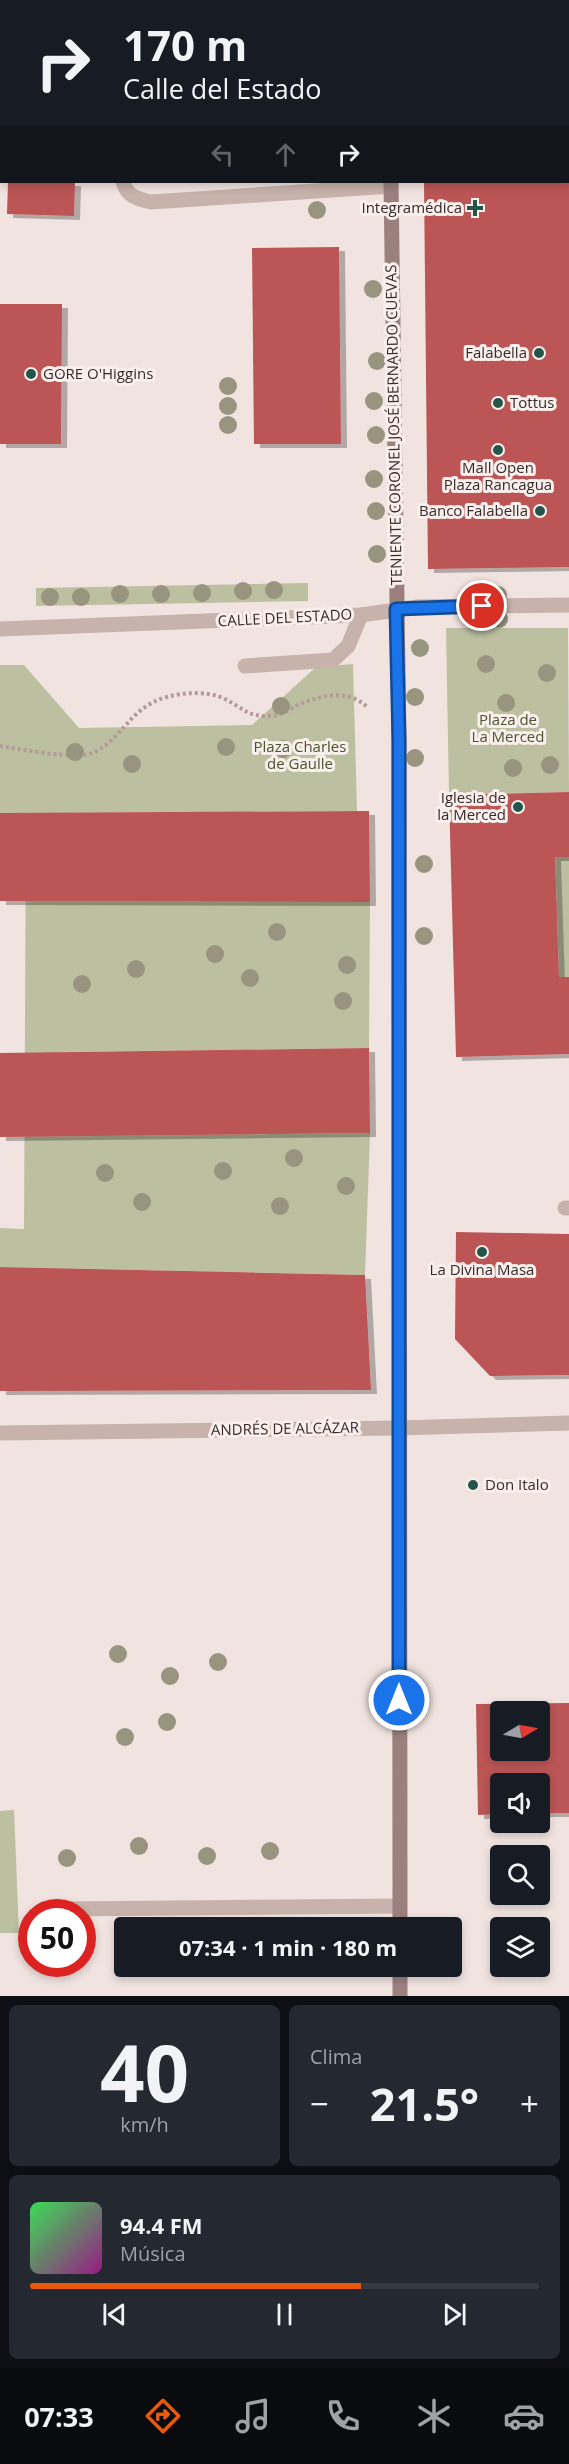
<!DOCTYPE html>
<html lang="es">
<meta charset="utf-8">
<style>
body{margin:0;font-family:"Open Sans",sans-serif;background:#242831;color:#f1f3f6;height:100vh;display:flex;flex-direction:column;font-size:22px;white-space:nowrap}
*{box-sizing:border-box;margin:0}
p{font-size:20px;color:#9ea1a6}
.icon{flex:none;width:33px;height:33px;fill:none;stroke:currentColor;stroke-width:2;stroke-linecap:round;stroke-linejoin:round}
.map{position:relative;height:1996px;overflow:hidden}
.sheet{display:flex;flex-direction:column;gap:9px;padding:9px;background:#0d0f14;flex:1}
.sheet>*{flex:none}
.banner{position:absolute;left:0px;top:0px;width:570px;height:183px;box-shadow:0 3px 9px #0003;background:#171b24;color:#f1f3f6;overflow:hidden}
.needle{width:39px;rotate:80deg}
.controls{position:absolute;left:490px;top:1701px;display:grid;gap:12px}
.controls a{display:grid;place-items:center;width:60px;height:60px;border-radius:6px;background:#171b24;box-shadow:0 3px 9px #0003;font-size:30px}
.speed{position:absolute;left:18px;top:1899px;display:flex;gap:12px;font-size:30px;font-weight:700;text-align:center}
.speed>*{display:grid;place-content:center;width:78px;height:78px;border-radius:50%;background:#171b24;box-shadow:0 3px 9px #0003;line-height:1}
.speed .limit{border:9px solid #d22;background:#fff;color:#111}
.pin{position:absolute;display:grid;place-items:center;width:51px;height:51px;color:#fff;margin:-26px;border:3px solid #fff;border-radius:50%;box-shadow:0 2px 6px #0007}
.me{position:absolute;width:66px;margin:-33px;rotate:0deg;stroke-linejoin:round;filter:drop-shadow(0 0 4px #0008)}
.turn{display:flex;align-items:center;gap:21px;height:126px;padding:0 24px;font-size:27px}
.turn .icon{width:78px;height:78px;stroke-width:2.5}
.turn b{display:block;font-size:42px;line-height:51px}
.lanes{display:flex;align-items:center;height:57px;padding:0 24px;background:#0003;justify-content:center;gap:30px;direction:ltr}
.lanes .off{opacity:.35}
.big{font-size:45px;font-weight:700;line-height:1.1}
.sheet .tile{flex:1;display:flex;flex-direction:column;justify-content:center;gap:9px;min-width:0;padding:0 21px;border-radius:9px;background:#242831}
.sheet .dial{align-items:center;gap:0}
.dial b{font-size:78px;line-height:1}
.song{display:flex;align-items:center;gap:18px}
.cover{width:72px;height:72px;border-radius:9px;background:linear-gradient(135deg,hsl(130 70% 55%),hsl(310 70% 35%))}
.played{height:6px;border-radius:3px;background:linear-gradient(90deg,#ea580c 65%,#363941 65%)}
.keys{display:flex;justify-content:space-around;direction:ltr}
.heat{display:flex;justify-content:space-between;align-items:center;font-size:33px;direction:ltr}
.sheet .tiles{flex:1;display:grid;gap:9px;grid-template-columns:1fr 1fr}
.tile:last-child{grid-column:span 2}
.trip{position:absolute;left:114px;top:1917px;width:348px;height:60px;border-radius:6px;background:#171b24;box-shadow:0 3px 9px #0003;font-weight:700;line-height:60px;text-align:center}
.menu{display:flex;height:96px;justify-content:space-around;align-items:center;background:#090b0e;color:#9ea1a6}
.menu .icon{width:42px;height:42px}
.menu .active{color:#ea580c}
.menu b{font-size:27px;color:#f1f3f6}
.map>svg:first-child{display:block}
.green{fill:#bdbfa1}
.building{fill:#bb5456;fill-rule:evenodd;filter:url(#shadow)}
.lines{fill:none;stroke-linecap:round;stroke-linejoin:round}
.path{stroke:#b49b97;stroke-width:4;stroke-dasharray:3 3;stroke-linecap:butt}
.service{stroke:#c8b2ac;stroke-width:15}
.minor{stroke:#c8b2ac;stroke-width:15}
.secondary{stroke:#9b817e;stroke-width:15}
.tree{fill:#98947f}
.route-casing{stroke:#114b97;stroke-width:15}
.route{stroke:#1a73e8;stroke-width:10}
.poi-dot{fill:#24554b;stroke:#f9efec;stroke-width:2}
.labels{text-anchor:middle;stroke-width:6;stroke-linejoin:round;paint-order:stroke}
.poi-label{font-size:15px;fill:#372b2a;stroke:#f9efec;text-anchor:end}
.street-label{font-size:15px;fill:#372b2a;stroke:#f9efec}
.park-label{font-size:15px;fill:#4f5330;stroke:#f9efec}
</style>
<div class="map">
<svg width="569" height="1996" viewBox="0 0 569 1996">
<defs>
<filter id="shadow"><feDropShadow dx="6" dy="4" stdDeviation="0" flood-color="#0004"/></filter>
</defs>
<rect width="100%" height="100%" fill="#f1e4e0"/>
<path class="green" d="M308,583V601L36,606V588Z
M446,628H568L569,792L449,795Z
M353,664L357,811L51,813V901L370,902L369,1048L61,1052L62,1136L370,1133L365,1275L0,1267V1228L24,1229L26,813H0V665H24L79,728L252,725L316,667Z
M555,857H569V977H559Z
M14,1810L19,1933H0V1811Z"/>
<path class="building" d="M8,182H75L74,216L7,214Z
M424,182H569V567L428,569Z
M339,247L341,444H254L252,248Z
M0,304H62L61,444H0Z
M569,792V857H555L559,977H569V1054L456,1057L449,795Z
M369,811L370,902L0,901V813Z
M369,1048L370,1133L0,1137V1053Z
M456,1232L569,1234V1375L490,1376L455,1339Z
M0,1267L365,1275L371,1390L0,1391Z
M569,1703V1813H540V1784H501V1814L478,1815L476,1704ZM501,1712H540V1750H501Z"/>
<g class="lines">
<path class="path" d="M0,746C21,749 78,761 95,752C125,736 130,707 167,697C184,692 209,691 225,699C245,709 247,717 271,716C280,716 289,710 296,706C319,695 349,688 368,708"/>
<path class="service" d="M123,182C127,196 137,199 151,202L391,186
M245,666L333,660L348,646L361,615
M565,1208H569
M61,1909L399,1906"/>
<path class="minor" d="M0,629L361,615L417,607L569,605
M0,1433L399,1428L569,1423"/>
<path class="secondary" d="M388,0V2
M391,182L399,741L400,1928
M400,1966V1996"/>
</g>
<g class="tree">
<circle cx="317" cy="210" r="9"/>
<circle cx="373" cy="289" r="9"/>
<circle cx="377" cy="361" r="9"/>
<circle cx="228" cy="386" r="9"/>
<circle cx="374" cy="401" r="9"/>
<circle cx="228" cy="406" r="9"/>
<circle cx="228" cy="425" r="9"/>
<circle cx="376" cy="435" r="9"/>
<circle cx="374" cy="479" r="9"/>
<circle cx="376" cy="511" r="9"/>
<circle cx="377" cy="554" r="9"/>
<circle cx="274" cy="590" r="9"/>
<circle cx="243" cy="591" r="9"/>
<circle cx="202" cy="593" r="9"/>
<circle cx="120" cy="594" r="9"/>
<circle cx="161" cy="594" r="9"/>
<circle cx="498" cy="595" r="9"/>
<circle cx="50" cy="597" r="9"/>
<circle cx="81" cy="597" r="9"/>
<circle cx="499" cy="619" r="9"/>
<circle cx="420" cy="648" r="9"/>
<circle cx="486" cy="664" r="9"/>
<circle cx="547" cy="673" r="9"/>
<circle cx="415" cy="697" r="9"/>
<circle cx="506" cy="703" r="9"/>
<circle cx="281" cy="706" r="9"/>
<circle cx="226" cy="747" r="9"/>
<circle cx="283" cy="749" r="9"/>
<circle cx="75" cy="752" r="9"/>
<circle cx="415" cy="758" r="9"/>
<circle cx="132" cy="764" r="9"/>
<circle cx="550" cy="765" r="9"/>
<circle cx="513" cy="768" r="9"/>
<circle cx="424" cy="864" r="9"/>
<circle cx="277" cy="932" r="9"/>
<circle cx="424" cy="936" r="9"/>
<circle cx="215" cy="954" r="9"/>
<circle cx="347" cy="965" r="9"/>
<circle cx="136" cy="969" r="9"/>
<circle cx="250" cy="978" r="9"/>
<circle cx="82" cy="984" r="9"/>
<circle cx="343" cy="1001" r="9"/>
<circle cx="294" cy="1158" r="9"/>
<circle cx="223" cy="1171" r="9"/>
<circle cx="105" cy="1173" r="9"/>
<circle cx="346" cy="1186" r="9"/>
<circle cx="142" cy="1202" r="9"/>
<circle cx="280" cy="1206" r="9"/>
<circle cx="118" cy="1654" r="9"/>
<circle cx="218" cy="1662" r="9"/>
<circle cx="170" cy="1676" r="9"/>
<circle cx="167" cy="1722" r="9"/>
<circle cx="125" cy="1737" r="9"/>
<circle cx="139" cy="1846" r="9"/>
<circle cx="270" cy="1851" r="9"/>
<circle cx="207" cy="1856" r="9"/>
<circle cx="67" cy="1858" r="9"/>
</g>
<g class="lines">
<g class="route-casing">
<path id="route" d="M399,1700V741L396,609L482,606"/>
</g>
<use href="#route" class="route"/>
</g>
<g class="poi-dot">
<path d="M472 199h6v6h6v6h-6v6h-6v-6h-6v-6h6z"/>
<circle cx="539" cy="353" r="6"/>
<circle cx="31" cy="374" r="6"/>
<circle cx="498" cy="403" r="6"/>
<circle cx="498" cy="450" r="6"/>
<circle cx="540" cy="511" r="6"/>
<circle cx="518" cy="807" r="6"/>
<circle cx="482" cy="1252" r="6"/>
<circle cx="473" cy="1485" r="6"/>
</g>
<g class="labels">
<g class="poi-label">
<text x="462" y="213">Integramédica</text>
<text x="527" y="358">Falabella</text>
<text x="43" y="379" text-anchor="start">GORE O'Higgins</text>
<text x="510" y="408" text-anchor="start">Tottus</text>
<text x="498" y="473" text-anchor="middle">Mall Open<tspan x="498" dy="17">Plaza Rancagua</tspan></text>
<text x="528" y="516">Banco Falabella</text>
<text x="506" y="803">Iglesia de<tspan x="506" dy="17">la Merced</tspan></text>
<text x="482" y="1275" text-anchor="middle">La Divina Masa</text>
<text x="485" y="1490" text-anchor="start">Don Italo</text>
</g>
<g class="street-label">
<text transform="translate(394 425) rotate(-91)" y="5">TENIENTE CORONEL JOSÉ BERNARDO CUEVAS</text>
<text transform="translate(285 618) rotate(-3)" y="5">CALLE DEL ESTADO</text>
<text transform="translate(285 1429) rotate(-1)" y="5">ANDRÉS DE ALCÁZAR</text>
</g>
<g class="park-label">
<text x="508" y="725">Plaza de<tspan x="508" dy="17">La Merced</tspan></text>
<text x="300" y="752">Plaza Charles<tspan x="300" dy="17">de Gaulle</tspan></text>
</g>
</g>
</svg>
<div class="controls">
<a><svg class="needle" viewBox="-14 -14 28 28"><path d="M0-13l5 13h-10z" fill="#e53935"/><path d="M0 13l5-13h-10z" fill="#9ea1a6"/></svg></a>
<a><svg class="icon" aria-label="sound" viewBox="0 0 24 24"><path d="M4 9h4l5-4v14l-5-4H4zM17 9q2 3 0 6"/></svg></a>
<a><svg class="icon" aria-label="search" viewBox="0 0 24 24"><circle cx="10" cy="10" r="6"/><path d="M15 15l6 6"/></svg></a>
<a><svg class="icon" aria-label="layers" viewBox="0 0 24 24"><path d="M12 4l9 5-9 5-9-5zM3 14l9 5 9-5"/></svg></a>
</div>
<div class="speed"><div class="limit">50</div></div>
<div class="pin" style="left:482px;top:606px;background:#d93025"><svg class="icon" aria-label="arrive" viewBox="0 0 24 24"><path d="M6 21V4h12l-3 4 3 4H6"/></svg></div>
<svg class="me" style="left:399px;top:1700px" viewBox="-20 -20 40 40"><circle r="17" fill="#1a73e8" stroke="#fff" stroke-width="3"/><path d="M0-11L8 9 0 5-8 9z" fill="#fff"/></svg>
<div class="trip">07:34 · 1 min · 180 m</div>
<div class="banner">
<div class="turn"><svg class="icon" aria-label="right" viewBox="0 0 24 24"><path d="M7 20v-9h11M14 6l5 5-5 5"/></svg><div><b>170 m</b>Calle del Estado</div></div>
<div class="lanes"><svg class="icon off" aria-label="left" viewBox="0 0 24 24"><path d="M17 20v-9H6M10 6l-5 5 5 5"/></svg><svg class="icon off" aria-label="ahead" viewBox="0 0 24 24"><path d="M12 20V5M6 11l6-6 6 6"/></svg><svg class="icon" aria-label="right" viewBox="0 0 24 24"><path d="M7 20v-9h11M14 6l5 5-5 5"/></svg></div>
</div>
</div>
<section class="sheet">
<div class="tiles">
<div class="tile dial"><b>40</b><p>km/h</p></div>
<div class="tile"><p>Clima</p>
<div class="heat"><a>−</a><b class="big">21.5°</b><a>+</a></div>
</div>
<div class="tile">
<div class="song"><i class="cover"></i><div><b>94.4 FM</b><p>Música</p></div></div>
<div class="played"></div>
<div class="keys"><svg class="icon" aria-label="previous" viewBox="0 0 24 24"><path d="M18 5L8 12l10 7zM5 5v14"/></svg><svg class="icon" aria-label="pause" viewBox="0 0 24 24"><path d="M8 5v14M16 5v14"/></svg><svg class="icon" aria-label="next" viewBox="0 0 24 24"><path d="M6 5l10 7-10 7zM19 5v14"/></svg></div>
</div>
</div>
</section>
<nav class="menu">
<b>07:33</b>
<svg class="icon active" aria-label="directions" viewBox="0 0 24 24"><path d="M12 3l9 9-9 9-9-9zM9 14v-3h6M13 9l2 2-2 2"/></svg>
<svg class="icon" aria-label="music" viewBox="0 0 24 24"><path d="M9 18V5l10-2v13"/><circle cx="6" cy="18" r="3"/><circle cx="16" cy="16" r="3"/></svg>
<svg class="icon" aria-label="phone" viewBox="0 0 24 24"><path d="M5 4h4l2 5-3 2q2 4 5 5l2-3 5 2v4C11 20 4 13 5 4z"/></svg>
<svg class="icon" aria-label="climate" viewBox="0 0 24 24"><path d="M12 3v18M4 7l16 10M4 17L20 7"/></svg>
<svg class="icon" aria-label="car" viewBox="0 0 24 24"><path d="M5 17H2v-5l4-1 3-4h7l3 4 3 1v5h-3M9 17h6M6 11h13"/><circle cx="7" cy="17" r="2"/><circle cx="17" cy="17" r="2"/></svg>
</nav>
